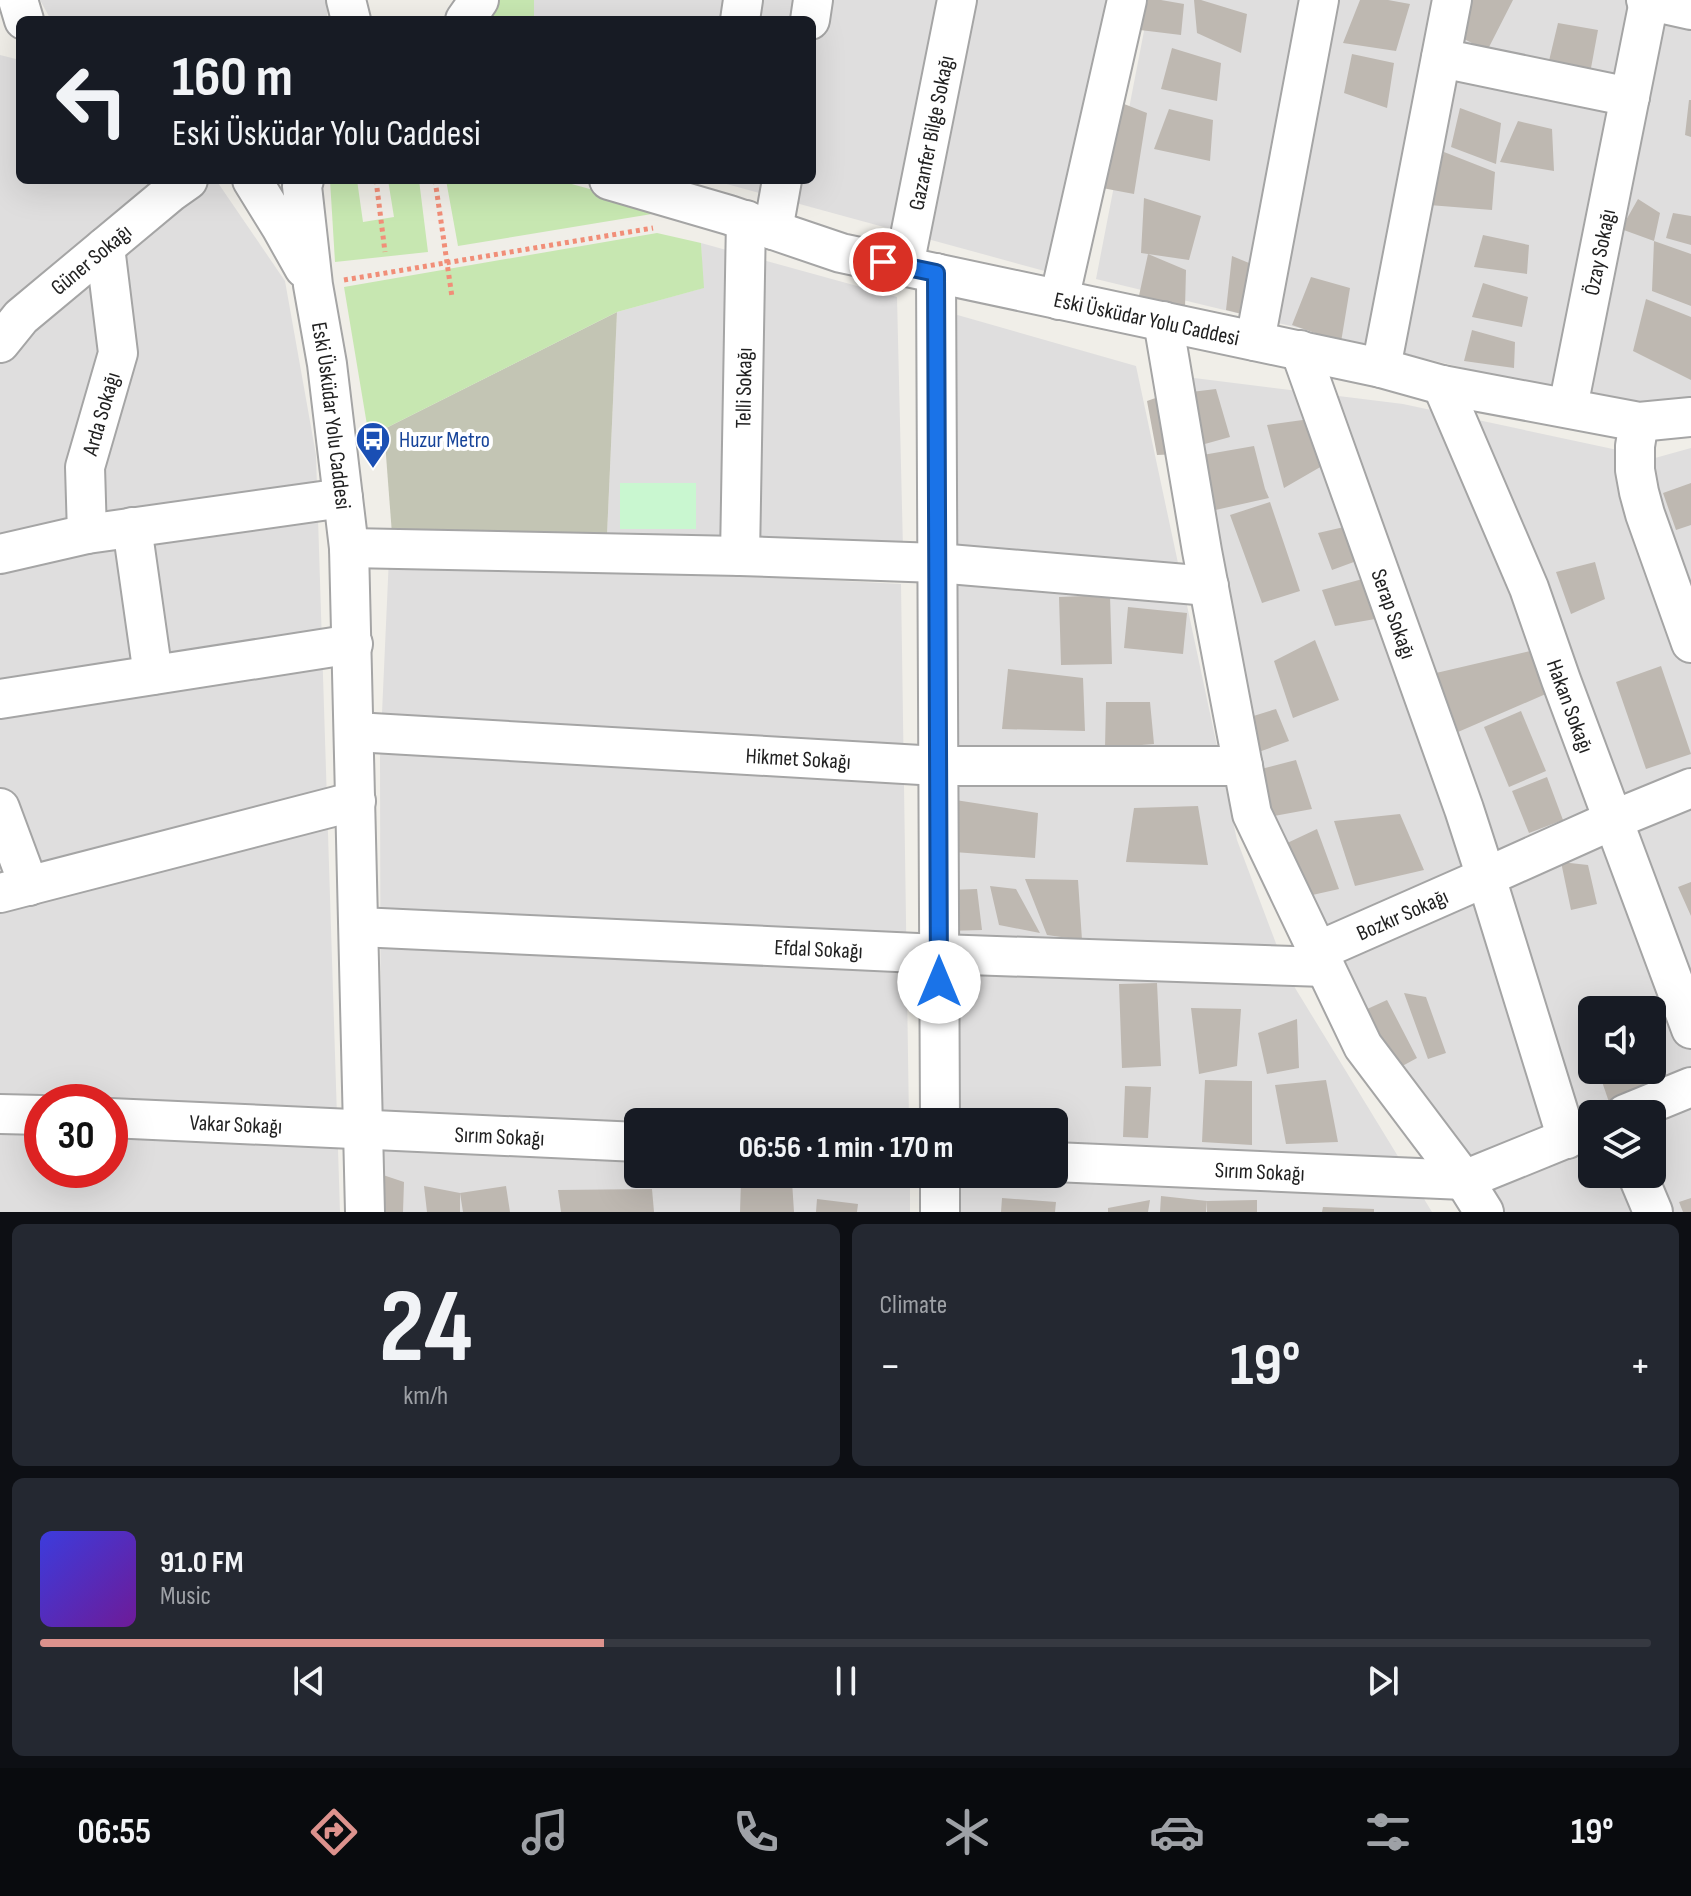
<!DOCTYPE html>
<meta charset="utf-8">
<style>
body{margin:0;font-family:"Sofia Sans Condensed",sans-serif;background:#242831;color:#f1f3f6;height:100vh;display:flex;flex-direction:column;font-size:30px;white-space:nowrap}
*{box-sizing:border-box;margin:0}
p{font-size:26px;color:#9ea1a6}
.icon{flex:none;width:44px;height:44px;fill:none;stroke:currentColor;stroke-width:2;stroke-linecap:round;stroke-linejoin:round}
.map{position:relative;height:1212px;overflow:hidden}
.details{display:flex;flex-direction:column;gap:12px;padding:12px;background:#0d0f14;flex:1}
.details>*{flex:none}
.guide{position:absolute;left:16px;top:16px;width:800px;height:168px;border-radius:12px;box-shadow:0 8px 32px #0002;background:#171b24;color:#f1f3f6;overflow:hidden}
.tools{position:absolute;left:1578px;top:996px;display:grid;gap:16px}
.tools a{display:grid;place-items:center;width:88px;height:88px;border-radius:12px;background:#171b24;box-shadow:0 8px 32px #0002;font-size:40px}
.speed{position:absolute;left:24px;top:1084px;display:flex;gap:16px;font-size:40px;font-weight:700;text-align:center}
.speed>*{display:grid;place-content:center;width:104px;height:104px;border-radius:50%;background:#171b24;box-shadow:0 8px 32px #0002;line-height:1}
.speed .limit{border:12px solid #d22;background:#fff;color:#111}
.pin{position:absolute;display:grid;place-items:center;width:68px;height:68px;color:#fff;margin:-34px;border:4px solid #fff;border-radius:50%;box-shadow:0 2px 8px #0007}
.me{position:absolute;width:88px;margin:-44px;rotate:0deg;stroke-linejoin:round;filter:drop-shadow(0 0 6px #0008)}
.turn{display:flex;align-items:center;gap:28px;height:168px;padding:0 24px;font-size:36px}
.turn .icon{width:104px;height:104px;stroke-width:2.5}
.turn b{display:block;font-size:56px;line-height:68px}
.big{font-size:60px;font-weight:700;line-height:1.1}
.details .tile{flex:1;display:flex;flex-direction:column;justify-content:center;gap:12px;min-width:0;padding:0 28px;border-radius:12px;background:#242831}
.details .dial{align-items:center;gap:0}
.dial b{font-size:104px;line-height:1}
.song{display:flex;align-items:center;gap:24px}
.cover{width:96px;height:96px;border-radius:12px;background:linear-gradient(135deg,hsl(240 70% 55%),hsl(280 70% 35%))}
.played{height:8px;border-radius:4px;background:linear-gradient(90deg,#dd928d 35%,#363941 35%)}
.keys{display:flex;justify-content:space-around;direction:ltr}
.heat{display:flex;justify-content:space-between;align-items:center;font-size:44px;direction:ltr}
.details .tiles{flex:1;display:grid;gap:12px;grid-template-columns:1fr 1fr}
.tile:last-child{grid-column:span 2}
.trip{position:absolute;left:624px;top:1108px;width:444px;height:80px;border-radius:12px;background:#171b24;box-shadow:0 8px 32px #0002;font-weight:700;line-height:80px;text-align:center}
.tab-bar{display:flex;height:128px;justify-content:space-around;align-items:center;background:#090b0e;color:#9ea1a6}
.tab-bar .icon{width:56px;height:56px}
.tab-bar .on{color:#dd928d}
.tab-bar b{font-size:36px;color:#f1f3f6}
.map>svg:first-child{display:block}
.residential{fill:#dfdede;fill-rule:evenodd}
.construction{fill:#c3c5b4}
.grass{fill:#c7e7b1}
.park{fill:#c9f7d0}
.building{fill:#beb8b1}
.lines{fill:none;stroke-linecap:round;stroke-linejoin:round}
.minor-casing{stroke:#a5a5a5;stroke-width:42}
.path{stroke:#f18e78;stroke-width:5;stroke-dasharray:4 4;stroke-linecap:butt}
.minor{stroke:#fff;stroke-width:38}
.route-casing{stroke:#114b97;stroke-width:20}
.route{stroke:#1a73e8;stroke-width:14}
.labels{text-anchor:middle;stroke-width:8;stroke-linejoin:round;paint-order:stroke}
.street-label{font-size:22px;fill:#212121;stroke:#fff}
.transit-label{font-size:22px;fill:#164399;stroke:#fff;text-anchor:start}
</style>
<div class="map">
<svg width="1691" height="1212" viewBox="0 0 1691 1212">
<rect width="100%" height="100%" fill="#f0eee8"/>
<path class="residential" d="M40,0H327V20H51Z
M534,0H1118L1063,276L712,180H812V20H534Z
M1150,0H1691V400L1621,406L1096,279Z
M0,55L20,60V180H216L285,281L316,455L340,1212H0ZM42,1102H110V1170H42Z
M701,243L897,297L903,549L607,535L617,312L703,288Z
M954,314L1136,366L1237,840L1289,978L1432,1212H950L949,1174H1054V1122H949Z
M1186,377L1403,404L1655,458L1691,448V1212H1476L1322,958L1250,771ZM1592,1010H1652V1070H1592ZM1592,1114H1652V1174H1592Z
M389,557L901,584L909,1122H638V1174H910V1212H381L380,758Z"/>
<path class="construction" d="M617,312L607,535L392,534L384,429Z"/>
<path class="grass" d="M472,0H534V20H452Z
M330,180H357L363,222L394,217L388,180H419L428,252L335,262Z
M446,180H557L670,211L458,246Z
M657,233L701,243L704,288L617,312L384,429L367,425L344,287Z"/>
<path class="park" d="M620,483H696V529H620Z"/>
<path class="building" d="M1148,0H1161L1184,4L1181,35L1140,30Z
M1194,0H1201L1247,14L1241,53L1197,33Z
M1360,0H1388L1410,4L1396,51L1343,43Z
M1465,0H1513L1487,51L1449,31Z
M1558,23L1598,30L1591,68L1548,65Z
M1172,48L1221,63L1217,101L1161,89Z
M1352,54L1394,63L1387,108L1344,93Z
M1689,100H1691V137L1685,135Z
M1119,102L1147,113L1134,194L1097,187Z
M1460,108L1501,123L1496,164L1451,147Z
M1169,109L1213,120L1210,161L1154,149Z
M1518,121L1552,129L1554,171L1500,162Z
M1444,152L1495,172L1492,210L1429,205Z
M1144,198L1201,216L1189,260L1141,253Z
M1638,199L1660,213L1654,241L1621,229Z
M1673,213L1691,216V245L1666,238Z
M1483,235L1529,245L1527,274L1474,267Z
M1654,241L1691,254V306L1652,291Z
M1148,254L1186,270L1185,308L1137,305Z
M1232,256L1249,263L1250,316L1226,310Z
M1311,277L1350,288L1341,342L1292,325Z
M1483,283L1528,297L1522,327L1472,317Z
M1646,299L1691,317V380L1633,351Z
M1472,330L1515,342L1514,368L1464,361Z
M1216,389L1230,437L1194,447L1183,393Z
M1167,394L1180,454L1157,455L1147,401Z
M1310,419L1329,462L1284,488L1267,425Z
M1254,446L1265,489L1269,498L1211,511L1197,456Z
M1691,483V525L1676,530L1663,493Z
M1270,502L1300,591L1262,603L1230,515Z
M1357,524L1362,559L1332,570L1318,533Z
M1595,562L1605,599L1571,614L1556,572Z
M1370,577L1381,618L1335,626L1322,590Z
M1110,595L1112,664L1061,665L1059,597Z
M1128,607L1187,613L1183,654L1124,648Z
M1315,640L1339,700L1293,718L1274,661Z
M1530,651L1548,693L1458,732L1436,673Z
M1661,666L1691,754L1646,769L1616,682Z
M1008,669L1083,678L1085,731L1002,729Z
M1106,702H1150L1154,744L1105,748Z
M1276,709L1289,741L1253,754L1247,718Z
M1521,711L1546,771L1509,787L1484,727Z
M1296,760L1312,809L1269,817L1257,770Z
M1547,777L1563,820L1529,833L1512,791Z
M949,799L1038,813L1035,858L954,852Z
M1198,806L1208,865L1126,862L1134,808Z
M1400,814L1424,870L1355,886L1334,821Z
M1317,829L1339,889L1299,898L1283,845Z
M1561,862L1588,865L1597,904L1571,910Z
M1025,879L1078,880L1082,940L1047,935Z
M1691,882V916L1678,887Z
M990,886L1016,889L1040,933L999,925Z
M977,889L982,930L946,931L949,890Z
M1157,983L1161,1066L1122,1068L1119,984Z
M1404,993L1426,997L1446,1053L1428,1059Z
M1387,1000L1417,1058L1395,1070L1365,1010Z
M1191,1008L1241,1009L1237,1066L1199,1074Z
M1297,1019L1299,1068L1267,1074L1258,1033Z
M1653,1053L1664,1088L1610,1105L1598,1070H1652Z
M1205,1080L1252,1081V1145L1202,1142Z
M1326,1080L1338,1142L1286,1144L1275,1085Z
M1125,1086L1151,1087L1148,1138L1123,1137Z
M374,1172L404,1182L403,1212H376Z
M741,1181H792L794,1212H740Z
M424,1186L460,1193L506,1186L510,1212H463L460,1193V1212H427Z
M652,1189L654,1212H561L558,1190Z
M1161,1196L1207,1201L1206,1212H1160Z
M1002,1198L1056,1202L1055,1212H1001Z
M1691,1198V1212H1683L1679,1202Z
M817,1199L858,1204L857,1212H816Z
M1150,1200L1148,1212H1108V1208Z
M1257,1200V1212H1207V1201Z
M1323,1207L1374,1209V1212H1322Z"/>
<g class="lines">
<g class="minor-casing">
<g id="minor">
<path d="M18,0L24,20"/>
<path d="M346,0L351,20"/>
<path d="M1646,0L1691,10"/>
<path d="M465,20L479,0"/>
<path d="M740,20L743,0"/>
<path d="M810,20L813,0"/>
<path d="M1441,58L1630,97"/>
<path d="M252,180L281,227L304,268"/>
<path id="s1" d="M304,180L302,186L313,285L327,364L349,548L365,1212"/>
<path id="s2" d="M609,180L729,215L841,253L1381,368L1442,385L1639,422L1691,417"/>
<path d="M773,230L782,180"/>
<path id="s3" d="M904,266L957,0"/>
<path d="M936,273L940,1122"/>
<path d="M1059,300L1127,0"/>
<path d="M1163,321L1202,551L1252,814L1363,1046L1464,1180L1484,1212"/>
<path d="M1255,341L1319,0"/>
<path id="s4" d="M0,343L21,317L171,192L188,180"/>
<path id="s5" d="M1300,350L1464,809L1486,877L1318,951"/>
<path d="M1381,368L1452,0"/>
<path id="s6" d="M1442,385L1529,588L1561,680L1691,1029"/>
<path id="s7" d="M1568,407L1649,1"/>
<path d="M1639,422L1635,446V470L1639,492L1645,514L1691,643"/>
<path d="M132,527L153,675"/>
<path d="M87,534L343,498"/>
<path d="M349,548L740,556L937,563L1209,586"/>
<path id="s8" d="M0,554L87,534L85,467L118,353L105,247"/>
<path id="s9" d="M740,556L746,220"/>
<path d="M0,699L353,644"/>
<path id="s10" d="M355,732L938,766H1243"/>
<path d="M0,808L29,886"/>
<path d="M0,893L356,801"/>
<path id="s11" d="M359,927L939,954L1325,967"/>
<path d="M0,1114L42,1115"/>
<path d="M1625,1114L1691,1087"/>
<path id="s12" d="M110,1118L638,1142"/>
<path d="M1567,1139L1486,877L1613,820L1691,788"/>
<path id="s13" d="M1054,1162L1464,1180L1592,1128"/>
<path d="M940,1174V1212"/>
<path d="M1637,1174L1653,1212"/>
</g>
</g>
<path class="path" d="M376,180L385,252
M435,180L452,297
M344,280L653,228"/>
<use href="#minor" class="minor"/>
</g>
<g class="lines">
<g class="route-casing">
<path id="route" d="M883,262L936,273L939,982"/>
</g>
<use href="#route" class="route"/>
</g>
<defs>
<g id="bus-pin" transform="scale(1.8)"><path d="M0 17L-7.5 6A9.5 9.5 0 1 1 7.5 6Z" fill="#1a4fb4" stroke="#fff"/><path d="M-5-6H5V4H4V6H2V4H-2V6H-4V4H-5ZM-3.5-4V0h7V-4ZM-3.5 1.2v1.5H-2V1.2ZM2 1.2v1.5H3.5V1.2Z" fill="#fff"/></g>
</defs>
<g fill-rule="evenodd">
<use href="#bus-pin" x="373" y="439"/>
</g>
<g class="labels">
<g class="street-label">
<text dy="8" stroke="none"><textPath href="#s3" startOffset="136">Gazanfer Bilge Sokağı</textPath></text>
<text dy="8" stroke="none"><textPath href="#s7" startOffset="158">Özay Sokağı</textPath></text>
<text dy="8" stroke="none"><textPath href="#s4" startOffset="124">Güner Sokağı</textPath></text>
<text dy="8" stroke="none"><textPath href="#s2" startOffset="556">Eski Üsküdar Yolu Caddesi</textPath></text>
<text dy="8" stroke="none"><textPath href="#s9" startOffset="168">Telli Sokağı</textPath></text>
<text dy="8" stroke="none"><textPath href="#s8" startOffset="212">Arda Sokağı</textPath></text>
<text dy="8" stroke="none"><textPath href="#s1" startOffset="238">Eski Üsküdar Yolu Caddesi</textPath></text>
<text dy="8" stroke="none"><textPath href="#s5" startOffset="280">Serap Sokağı</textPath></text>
<text dy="8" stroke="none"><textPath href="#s6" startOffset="346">Hakan Sokağı</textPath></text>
<text dy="8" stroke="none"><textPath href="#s10" startOffset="444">Hikmet Sokağı</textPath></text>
<text transform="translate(1402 914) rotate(-24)" y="8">Bozkır Sokağı</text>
<text dy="8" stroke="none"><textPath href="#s11" startOffset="460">Efdal Sokağı</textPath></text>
<text dy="8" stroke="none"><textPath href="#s12" startOffset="126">Vakar Sokağı</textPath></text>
<text dy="8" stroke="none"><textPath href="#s12" startOffset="390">Sırım Sokağı</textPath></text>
<text dy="8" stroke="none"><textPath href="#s13" startOffset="206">Sırım Sokağı</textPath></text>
</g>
<g class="transit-label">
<text x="399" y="447">Huzur Metro</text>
</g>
</g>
</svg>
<div class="tools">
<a><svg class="icon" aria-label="sound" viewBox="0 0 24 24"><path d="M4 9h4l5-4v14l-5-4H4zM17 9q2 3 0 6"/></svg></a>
<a><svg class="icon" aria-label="layers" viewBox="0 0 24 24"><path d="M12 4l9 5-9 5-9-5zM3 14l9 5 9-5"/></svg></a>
</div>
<div class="speed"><div class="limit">30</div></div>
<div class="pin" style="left:883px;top:262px;background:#d93025"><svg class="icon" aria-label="arrive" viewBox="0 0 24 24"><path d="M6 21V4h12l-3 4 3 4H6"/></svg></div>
<svg class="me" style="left:939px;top:982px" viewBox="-20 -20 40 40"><circle r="19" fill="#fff"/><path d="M0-13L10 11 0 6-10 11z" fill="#1a73e8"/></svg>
<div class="trip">06:56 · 1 min · 170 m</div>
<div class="guide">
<div class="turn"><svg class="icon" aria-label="left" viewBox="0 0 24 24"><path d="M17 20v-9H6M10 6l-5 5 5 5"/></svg><div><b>160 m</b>Eski Üsküdar Yolu Caddesi</div></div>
</div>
</div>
<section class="details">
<div class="tiles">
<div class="tile dial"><b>24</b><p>km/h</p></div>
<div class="tile"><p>Climate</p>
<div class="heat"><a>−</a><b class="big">19°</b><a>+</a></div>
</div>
<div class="tile">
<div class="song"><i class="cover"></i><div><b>91.0 FM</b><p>Music</p></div></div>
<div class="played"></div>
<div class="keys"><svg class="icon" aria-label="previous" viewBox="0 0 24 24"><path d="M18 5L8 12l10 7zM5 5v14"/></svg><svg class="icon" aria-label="pause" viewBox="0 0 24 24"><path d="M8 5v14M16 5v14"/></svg><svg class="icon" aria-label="next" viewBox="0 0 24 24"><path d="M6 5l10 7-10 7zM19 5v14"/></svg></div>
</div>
</div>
</section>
<nav class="tab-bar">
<b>06:55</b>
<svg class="icon on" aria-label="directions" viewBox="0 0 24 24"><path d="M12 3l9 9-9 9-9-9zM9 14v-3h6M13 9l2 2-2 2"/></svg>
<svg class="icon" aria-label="music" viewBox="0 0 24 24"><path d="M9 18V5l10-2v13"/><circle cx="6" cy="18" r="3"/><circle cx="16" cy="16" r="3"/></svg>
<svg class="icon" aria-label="phone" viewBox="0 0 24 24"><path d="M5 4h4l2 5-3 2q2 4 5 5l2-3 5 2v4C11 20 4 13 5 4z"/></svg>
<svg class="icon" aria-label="climate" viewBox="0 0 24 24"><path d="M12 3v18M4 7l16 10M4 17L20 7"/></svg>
<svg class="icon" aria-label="car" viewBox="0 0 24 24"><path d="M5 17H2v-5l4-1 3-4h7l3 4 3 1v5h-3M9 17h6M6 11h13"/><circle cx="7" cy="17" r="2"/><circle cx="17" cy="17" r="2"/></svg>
<svg class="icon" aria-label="filters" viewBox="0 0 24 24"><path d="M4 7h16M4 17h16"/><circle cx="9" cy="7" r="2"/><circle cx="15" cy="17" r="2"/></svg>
<b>19°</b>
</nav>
